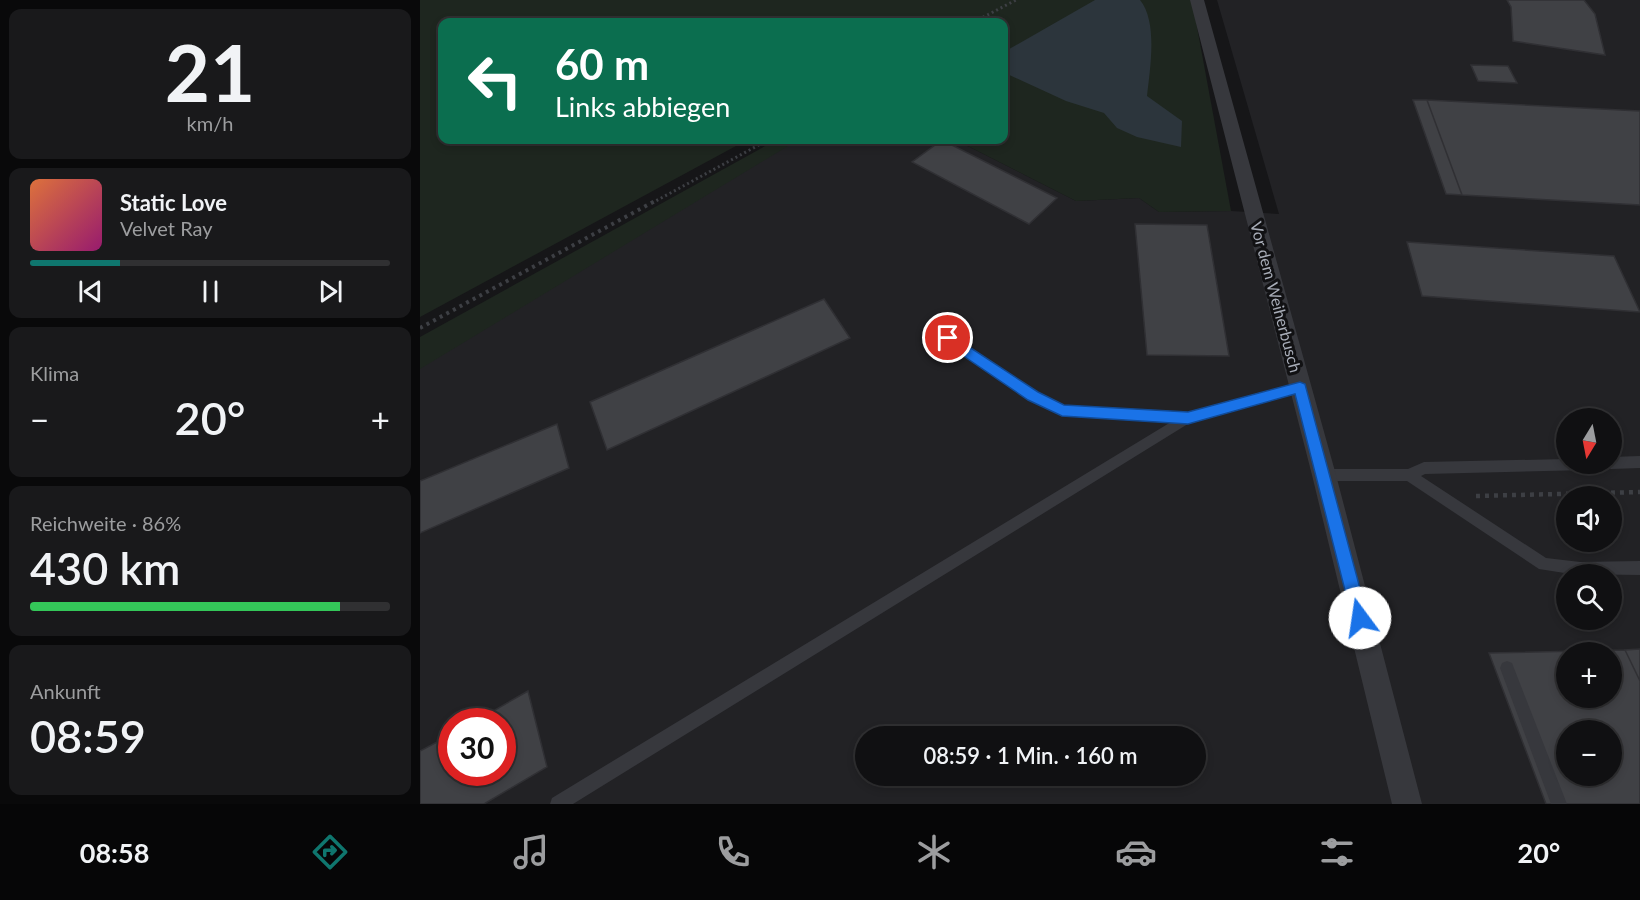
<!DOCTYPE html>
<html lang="de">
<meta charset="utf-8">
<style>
body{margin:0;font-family:Lato,sans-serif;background:#19191b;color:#f1f3f6;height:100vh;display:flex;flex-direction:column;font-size:22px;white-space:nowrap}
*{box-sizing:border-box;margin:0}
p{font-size:20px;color:#9c9d9f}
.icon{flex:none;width:33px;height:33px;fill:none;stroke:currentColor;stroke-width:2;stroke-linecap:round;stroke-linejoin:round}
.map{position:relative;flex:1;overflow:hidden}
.side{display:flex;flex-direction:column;gap:9px;padding:9px;background:#09090a;width:420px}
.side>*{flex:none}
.top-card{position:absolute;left:18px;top:18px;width:570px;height:126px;border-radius:12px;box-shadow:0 3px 9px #0003,0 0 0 2px #303032;background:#0b6e4f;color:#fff;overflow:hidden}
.needle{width:39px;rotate:190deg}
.fabs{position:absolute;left:1136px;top:408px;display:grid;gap:12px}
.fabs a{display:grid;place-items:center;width:66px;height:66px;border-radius:50%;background:#101012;box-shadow:0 3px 9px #0003,0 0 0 2px #303032;font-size:30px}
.speed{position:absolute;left:18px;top:708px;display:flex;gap:12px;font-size:30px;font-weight:700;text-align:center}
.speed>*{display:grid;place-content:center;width:78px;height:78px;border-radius:50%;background:#101012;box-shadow:0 3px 9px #0003,0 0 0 2px #303032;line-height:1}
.speed .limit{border:9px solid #d22;background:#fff;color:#111}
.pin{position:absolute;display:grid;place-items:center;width:51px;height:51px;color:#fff;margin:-26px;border:3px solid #fff;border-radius:50%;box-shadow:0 2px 6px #0007}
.me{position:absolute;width:66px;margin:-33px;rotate:346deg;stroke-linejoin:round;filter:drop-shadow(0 0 4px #0008)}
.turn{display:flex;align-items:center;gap:21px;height:126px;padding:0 18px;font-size:27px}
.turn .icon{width:78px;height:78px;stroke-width:2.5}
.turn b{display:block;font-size:42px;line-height:51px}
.big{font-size:45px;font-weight:600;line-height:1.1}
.side .card{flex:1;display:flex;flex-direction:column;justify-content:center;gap:9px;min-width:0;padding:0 21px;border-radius:12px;background:#19191b}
.side .dial{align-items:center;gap:0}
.dial b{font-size:78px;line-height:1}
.song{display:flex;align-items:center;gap:18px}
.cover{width:72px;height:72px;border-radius:9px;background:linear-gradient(135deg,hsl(20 70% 55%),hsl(320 70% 35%))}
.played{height:6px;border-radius:3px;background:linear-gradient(90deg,#0f766e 25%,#303032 25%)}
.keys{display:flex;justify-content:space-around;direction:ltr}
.heat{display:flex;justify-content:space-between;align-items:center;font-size:33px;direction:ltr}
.charge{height:9px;border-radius:4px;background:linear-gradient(90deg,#34c759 86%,#303032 0)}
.trip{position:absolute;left:435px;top:726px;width:351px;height:60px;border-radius:30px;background:#101012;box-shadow:0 3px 9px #0003,0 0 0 2px #303032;font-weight:600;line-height:60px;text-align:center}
.tab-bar{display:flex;height:96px;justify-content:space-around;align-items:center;background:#060607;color:#9c9d9f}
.tab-bar .icon{width:42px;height:42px}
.tab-bar .on{color:#0f766e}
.tab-bar b{font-size:27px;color:#f1f3f6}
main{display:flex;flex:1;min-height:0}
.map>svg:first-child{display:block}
.built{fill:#222225;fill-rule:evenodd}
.green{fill:#1e261f}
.water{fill:#2c353c}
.building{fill:#404145;stroke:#303034;stroke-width:1.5;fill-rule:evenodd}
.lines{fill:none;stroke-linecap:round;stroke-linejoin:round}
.path-far2{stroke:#3d3f44;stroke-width:3;stroke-dasharray:2 3;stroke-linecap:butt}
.path-far1{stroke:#3d3f44;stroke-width:4;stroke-dasharray:3 4.5;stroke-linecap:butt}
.path{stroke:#3d3f44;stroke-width:4.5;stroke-dasharray:4 5;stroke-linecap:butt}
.service{fill:#37383d;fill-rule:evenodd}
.minor{fill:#37383d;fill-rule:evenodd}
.route{fill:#1a73e8;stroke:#114b97;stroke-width:1.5}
.labels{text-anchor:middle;stroke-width:6;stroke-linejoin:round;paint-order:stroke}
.street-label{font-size:16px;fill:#a8adb8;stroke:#111113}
</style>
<main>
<section class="side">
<div class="card dial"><b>21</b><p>km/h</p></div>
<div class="card">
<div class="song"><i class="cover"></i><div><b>Static Love</b><p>Velvet Ray</p></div></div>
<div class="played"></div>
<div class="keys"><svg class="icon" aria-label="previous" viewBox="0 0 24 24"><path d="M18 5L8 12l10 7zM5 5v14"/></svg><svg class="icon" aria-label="pause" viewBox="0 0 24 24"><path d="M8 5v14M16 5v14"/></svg><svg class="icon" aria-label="next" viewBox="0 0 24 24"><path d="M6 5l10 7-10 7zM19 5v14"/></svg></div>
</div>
<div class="card"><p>Klima</p>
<div class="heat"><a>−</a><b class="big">20°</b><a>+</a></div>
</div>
<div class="card"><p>Reichweite · 86%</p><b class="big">430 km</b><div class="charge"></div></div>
<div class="card"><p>Ankunft</p><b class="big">08:59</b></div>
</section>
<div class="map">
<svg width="1220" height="804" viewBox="0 0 1220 804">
<rect width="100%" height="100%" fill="#161618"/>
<path class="built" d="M797,0H1220V804H0V368L376,140H536L656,201L719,198L739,212L811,211L859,214ZM1146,418H1191V464H1146ZM1146,496H1191V542H1146ZM1146,574H1191V620H1146ZM1146,652H1191V698H1146ZM32,722H82V772H32ZM1146,730H1191V776H1146ZM446,736H776V776H446Z"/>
<path class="green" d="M0,0H772L811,211L739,212L719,198L656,201L536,140H584V22H22V140H327L0,317Z
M356,140H378L0,369V337Z"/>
<path class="water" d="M675,0H720C738,22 730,69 727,96L762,121L761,147L717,137L697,128L684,113L646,101L585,73L584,52Z"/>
<path class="building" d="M1087,0H1164L1175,14L1185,55L1093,41L1091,7Z
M1051,65L1088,66L1097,83L1058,81Z
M993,100H1007L1042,195L1026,194Z
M1007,100L1220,111V205L1042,195Z
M522,140L637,198L609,224L492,162Z
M715,224L787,225L809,356L727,355Z
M987,242L1194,256L1220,312L1002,296Z
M404,299L430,338L187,450L170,402Z
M137,424L149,468L0,533V481Z
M1220,649V681L1205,650Z
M1205,650L1220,681V804H1126L1069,653ZM1146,652H1191V698H1146ZM1146,730H1191V776H1146Z
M108,691L127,767L64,804H0V751L32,734V772H82V722H54Z"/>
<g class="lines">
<path class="path-far2" d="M554,22L596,0
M232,203L348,140"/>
<path class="path-far1" d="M0,328L235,201"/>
<path class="path" d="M1056,496L1220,492"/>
<path class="service" d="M511,323L617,392L643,405L768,413L880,382L884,384L886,387L884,390L880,392L771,422L153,804H130L132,798L751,422L638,414L609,400L507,330L505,327L507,324Z
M1220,456V468L1191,469L1187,467L1185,464H1191V457Z
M1146,459V464H1173L1171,468L1167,470L1005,474L1001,476L1126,558L1160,562L1220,561V575L1151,574L1119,569L987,481H904L899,479L898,475L899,471L904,469H988L1004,462Z
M1087,661L1092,663L1147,804H1131L1080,668L1082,663Z"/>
<path class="minor" d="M770,0H784L916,475L1002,804H972L892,475Z"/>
</g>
<path class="route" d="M528,333L618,392L644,405L768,412L880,382L885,384L948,618L946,624L940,626L934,624L932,618L875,394L768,424L642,416L608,400L523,342L521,338L523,335Z"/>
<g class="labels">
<g class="street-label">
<text transform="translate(856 297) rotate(75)" y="6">Vor dem Weiherbusch</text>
</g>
</g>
</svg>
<div class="fabs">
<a><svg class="needle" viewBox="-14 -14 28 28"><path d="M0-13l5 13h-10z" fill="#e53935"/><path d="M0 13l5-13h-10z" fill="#9c9d9f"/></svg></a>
<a><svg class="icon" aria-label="sound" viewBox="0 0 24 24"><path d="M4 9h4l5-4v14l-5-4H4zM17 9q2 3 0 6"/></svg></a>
<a><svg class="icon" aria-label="search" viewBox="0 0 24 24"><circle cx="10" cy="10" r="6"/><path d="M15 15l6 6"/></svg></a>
<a>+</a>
<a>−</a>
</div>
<div class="speed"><div class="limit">30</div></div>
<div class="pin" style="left:528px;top:338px;background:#d93025"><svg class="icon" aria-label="arrive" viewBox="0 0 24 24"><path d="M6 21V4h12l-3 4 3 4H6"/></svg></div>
<svg class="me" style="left:940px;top:618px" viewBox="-20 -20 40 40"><circle r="19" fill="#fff"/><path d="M0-13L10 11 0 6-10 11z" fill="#1a73e8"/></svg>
<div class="trip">08:59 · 1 Min. · 160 m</div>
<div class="top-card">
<div class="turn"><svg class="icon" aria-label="left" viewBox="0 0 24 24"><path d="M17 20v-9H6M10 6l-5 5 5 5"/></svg><div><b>60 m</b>Links abbiegen</div></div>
</div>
</div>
</main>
<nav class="tab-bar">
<b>08:58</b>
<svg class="icon on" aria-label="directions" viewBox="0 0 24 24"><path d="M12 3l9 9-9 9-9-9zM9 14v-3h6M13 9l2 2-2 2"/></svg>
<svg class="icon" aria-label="music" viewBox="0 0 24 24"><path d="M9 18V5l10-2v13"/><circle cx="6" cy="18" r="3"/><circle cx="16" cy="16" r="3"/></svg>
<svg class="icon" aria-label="phone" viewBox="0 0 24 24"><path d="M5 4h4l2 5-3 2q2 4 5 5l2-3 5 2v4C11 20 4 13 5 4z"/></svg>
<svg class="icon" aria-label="climate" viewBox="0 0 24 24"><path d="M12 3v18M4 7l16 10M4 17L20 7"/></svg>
<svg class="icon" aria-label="car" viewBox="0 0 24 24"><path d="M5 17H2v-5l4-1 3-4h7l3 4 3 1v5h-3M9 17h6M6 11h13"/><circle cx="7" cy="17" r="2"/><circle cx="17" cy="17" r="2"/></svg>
<svg class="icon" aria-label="filters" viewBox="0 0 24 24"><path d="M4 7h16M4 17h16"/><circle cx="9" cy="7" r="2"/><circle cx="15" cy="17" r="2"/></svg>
<b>20°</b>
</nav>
